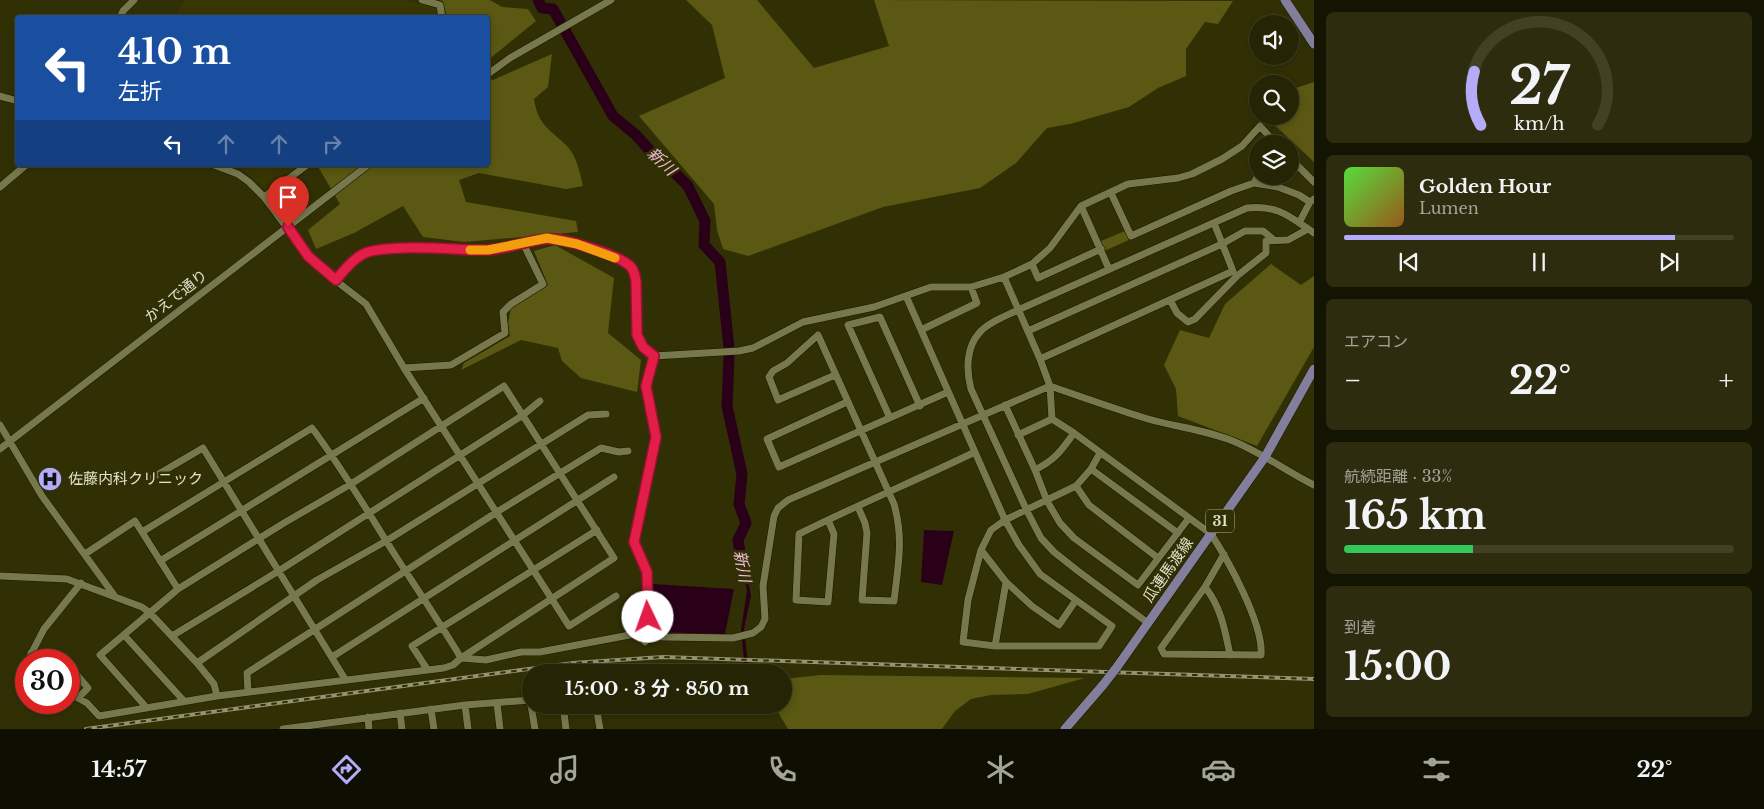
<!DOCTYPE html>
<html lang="ja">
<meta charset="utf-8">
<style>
body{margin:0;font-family:"Libre Baskerville","Noto Sans JP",serif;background:#2d2c0e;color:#f1f3f6;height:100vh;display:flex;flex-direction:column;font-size:19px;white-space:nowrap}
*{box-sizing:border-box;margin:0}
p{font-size:16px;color:#a3a49a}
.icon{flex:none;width:28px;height:28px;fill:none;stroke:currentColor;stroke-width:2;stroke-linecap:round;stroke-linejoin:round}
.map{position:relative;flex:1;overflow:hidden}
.panel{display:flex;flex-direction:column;gap:12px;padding:12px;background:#141402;width:450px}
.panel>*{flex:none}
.top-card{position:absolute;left:15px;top:15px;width:475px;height:152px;border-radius:5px;box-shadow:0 2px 8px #0003,0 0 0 1px #424126;background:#1a4fa0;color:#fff;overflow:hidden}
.controls{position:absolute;left:1249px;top:15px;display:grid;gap:10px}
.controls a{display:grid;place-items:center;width:50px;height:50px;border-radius:50%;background:#252404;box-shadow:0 2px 8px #0003,0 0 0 1px #424126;font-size:25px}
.speed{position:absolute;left:15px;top:649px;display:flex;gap:10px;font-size:25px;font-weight:700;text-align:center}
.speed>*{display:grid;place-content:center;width:65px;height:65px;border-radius:50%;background:#252404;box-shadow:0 2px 8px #0003,0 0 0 1px #424126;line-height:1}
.speed .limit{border:8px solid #d22;background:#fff;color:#111}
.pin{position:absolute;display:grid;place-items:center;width:42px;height:42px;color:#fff;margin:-51px -21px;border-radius:50% 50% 50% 0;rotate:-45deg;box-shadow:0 0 5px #0007}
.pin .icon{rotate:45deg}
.me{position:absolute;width:55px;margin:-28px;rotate:357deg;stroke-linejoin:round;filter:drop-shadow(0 0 4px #0008)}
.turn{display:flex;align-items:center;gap:18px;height:105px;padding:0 20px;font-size:22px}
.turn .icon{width:65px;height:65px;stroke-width:2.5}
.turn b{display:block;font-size:35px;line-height:42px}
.lanes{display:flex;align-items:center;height:48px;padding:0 20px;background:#0003;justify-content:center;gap:25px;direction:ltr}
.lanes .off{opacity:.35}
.big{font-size:38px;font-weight:700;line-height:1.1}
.panel .tile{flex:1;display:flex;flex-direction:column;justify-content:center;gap:8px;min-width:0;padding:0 18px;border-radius:8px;background:#2d2c0e}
.panel .dial{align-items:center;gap:0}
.dial svg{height:130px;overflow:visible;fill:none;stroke:#424126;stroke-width:7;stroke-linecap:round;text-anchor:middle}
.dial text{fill:#f1f3f6;stroke:none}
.song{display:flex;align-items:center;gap:15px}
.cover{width:60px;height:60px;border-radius:8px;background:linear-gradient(135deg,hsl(110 70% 55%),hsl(30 70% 35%))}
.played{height:5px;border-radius:2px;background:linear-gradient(90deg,#b4acf9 85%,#424126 85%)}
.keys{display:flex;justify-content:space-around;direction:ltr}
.heat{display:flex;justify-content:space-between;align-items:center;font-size:28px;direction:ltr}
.charge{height:8px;border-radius:4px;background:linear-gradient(90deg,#34c759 33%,#424126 0)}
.trip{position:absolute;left:522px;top:664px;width:270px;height:50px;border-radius:25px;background:#252404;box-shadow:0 2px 8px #0003,0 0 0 1px #424126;font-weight:700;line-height:50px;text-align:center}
.tabs{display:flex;height:80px;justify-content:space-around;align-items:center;background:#0f0e02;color:#a3a49a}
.tabs .icon{width:35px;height:35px}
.tabs .current{color:#b4acf9}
.tabs b{font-size:22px;color:#f1f3f6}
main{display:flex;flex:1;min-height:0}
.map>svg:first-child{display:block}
.built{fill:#373500}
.green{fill:#5a5812}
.water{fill:#2a0019}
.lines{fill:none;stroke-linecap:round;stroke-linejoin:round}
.river{stroke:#2a0019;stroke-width:11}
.minor-casing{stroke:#181700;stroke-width:8}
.major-casing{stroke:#181700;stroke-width:10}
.minor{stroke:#78784e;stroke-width:7}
.major{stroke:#837e9c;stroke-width:9}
.rail-casing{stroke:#949374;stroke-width:4}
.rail{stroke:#313005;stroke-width:2;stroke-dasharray:5.5;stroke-linecap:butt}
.major-bridge-casing{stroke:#181700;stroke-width:10;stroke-linecap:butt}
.major-bridge{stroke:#837e9c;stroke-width:9}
.route-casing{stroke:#92132f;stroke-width:12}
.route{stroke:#e11d48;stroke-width:9}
.slow{stroke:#f59e0b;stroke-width:9}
.labels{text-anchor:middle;stroke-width:5;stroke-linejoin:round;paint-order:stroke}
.shield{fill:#313005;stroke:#adad90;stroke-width:1}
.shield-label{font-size:14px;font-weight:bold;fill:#e2e2cc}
.street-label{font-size:15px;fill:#e2e2cc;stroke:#313005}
.poi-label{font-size:15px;fill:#e2e2cc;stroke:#313005;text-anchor:start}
.water-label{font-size:16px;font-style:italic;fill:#f1bbd5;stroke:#313005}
</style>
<main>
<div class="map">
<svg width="1314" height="729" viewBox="0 0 1314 729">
<rect width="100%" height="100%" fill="#313005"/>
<path class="built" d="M184,0H407L438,8L439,18H175Z
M233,165H300L267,191L244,170Z"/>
<path class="green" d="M439,0H490L502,7L528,9L536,21L488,60V18L447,17L443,1Z
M686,0H757L814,68L889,46L874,0L1233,1L1218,24L1205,22L1186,49V76L1158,88L1129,107L1070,124L1047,128L1016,163L980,188L883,207L748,256L723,249L717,230L714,204L639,116L725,78L712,25Z
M552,54L548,87L534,99C538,126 550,129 567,146C577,157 580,173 583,186L566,189L479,173L459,180L466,202L576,221L578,232L464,242L423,237L403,206L354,233L316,249L308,230L340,204L317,165H488V82Z
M1314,82V162L1265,116H1290V90Z
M1125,231L1129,240L1104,251L1101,241Z
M555,245L614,278L608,333L641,360L637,392L581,378L562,361L558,348L521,340L461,370L464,363L510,336L508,324L511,307L548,285L534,251Z
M1271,264L1301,285L1314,276V347L1257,446L1178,416L1176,389L1164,365L1180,330L1209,338L1225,304Z
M820,675L1085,678L1028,694L991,695L971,699L955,711L942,729H788L778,712L776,705H784V679Z"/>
<path class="water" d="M924,530L954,531L942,585L921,582Z
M736,544H740L750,590L751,596L744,629L749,672H745L741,629L747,591Z
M653,584L734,589L725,634L655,632Z"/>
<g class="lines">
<path class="river" d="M538,0L542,8L553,9L613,116L636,135L661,163L675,173L688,186L705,221L704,245L720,262L729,348
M729,356L727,406L742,474L739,504L746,523L738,540L741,559"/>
<g class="minor-casing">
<path id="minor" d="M422,0L440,5L442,18
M120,18L123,11L134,0
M488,74L510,58L611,0
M0,96L18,101
M1290,158L1314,182
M214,165L238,174L249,182L264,197L308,256L335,280L366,304L404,368L569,626L616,596
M1254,183L1258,175
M0,187L26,165
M1111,193L1131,236L1231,191L1254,183L1278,187L1299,195L1310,202
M264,197L307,165
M1081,206L1109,269
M1299,223L1310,202L1314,199
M1032,264L1038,278L1101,249
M335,280C343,271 352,260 363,254C384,243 458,250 485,250C505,250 525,241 545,239C561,237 620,255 631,267C635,272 635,276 636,281L637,335L643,347L654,356L739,351L753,348L803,322L874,307L931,287H971L1004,277L1032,264L1050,248L1081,206L1128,184L1178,178L1192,174L1222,159L1242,146L1260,126L1276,144
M906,296L1005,520L1019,545L1040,574L1112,626L1099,646H995L963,642L968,600L981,550L991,530L1005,520L1076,486L1091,469L1100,453
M1170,300L1177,313L1188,322L1195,319L1237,276L1266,253V241L1288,240L1308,229
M921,330L977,303L971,287
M1028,331L1222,244L1245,231H1263L1274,240
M1040,359L1233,271L1214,223
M404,368L451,365L505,333L503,312L511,304L543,284L523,243
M835,375L778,400L769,377L773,371L787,363L818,335L894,504C904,540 898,565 894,601L862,600L867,533L865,523L858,507
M847,402L767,439L779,467L948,392
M1005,405L1035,470L1047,501L1060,523L1074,538L1138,585L1189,518
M890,418L848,325L880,317L920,406
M0,425L42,496L114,595
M1018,435L1052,419
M0,449L368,165
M1091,469L1178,533
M1035,470C1056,459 1060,452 1074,433
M150,479L203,448L345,679
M1076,486L1089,505L1158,558
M828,520L834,534L828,602L796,600L799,534C857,505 917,480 975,452
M142,532L312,428C342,468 368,512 395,555C417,589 440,623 461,658L614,558L504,386L351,484L284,523L178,589L100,655L146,707
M981,550L1006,582L1032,606L1059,625L1076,600
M85,554L135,521L178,589
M1224,554L1205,587L1161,648L1164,654L1261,655C1264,625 1228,560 1211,534L1074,433L1052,419L1050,386C1082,397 1115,409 1148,419C1176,427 1206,430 1233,441C1262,453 1286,471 1314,485
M160,561L424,398
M0,576L67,579L142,607L150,613L197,663L214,684L217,696
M1205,587C1221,607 1225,630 1230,655
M1148,623L1078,571L1054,552L1041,538L1027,511L971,389C966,370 966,347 980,332C989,322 1006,316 1018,310L1247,208C1278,205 1289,216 1314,233
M124,635L184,701
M172,636L277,572L523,415L540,401
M645,642L650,635L647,572L634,542L656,437L646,386L654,356
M995,646L1006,582
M31,653L47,660
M332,657L614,477
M28,660L44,629L81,583
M197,663L317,580L386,541L588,415L606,414
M26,665L25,670L26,671
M427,669L412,646L597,530
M69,671L77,675L88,688L78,698
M248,692L247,673L497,512L601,448L619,452L628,451
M69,693L87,703L99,716L217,696L444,668L453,665L461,658L486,660L521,652H540L640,633L663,637L733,638L753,633L761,627L765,619L763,586L774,516L778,508L788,500L1050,386L1040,359L1004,277
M497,703L500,729
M465,705L468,729
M531,705L535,729
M563,705L566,729
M596,705L600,729
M431,709L434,729
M400,713L402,729
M368,717L369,729
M283,729L465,705L531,700"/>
</g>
<g class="major-casing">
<path id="major" d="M1285,0L1314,44
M1117,667L1265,457L1314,369
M1065,729L1103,685"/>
</g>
<use href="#minor" class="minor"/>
<use href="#major" class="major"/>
<g class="rail-casing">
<path id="rail" d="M86,729L573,663L663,657L1314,679"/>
</g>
<use href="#rail" class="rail"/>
<g class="major-bridge-casing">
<path id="major-bridge" d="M1103,685L1117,667"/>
</g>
<use href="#major-bridge" class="major-bridge"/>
</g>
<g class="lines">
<g class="route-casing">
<path id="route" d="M288,227L308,256L336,280C343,271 352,260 363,254C384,243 458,250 485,250C505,250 525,241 545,239C561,237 620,255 631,267C635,272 635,276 636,281L637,335L643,347L654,356L646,386L656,437L634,542L647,572L648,617"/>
</g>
<use href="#route" class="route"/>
<path class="slow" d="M470,250H488L547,238L577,244L615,258"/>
</g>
<defs>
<g id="hospital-disc" transform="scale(1.25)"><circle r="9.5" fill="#b4acf9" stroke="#313005"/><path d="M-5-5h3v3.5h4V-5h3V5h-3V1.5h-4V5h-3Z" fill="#111"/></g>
</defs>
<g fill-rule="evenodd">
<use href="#hospital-disc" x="50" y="479"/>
</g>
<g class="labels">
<rect class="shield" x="1206" y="509.5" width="28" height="23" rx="4"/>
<g class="shield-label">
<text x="1220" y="526">31</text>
</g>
<g class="street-label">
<text transform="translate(176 296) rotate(-38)" y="5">かえで通り</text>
<text transform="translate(1168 570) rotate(-55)" y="5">瓜連馬渡線</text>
</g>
<g class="poi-label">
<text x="68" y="484">佐藤内科クリニック</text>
</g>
<g class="water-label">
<text transform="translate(662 161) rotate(43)" y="6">新川</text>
<text transform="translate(743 566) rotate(79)" y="6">新川</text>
</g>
</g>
</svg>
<div class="controls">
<a><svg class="icon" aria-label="sound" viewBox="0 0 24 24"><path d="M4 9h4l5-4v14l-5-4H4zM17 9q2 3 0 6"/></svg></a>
<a><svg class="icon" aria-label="search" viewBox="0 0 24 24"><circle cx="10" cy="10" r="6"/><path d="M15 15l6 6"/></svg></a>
<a><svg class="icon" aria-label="layers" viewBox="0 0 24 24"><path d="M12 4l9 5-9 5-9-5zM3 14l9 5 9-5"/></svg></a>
</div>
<div class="speed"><div class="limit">30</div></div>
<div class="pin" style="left:288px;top:227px;background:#d93025"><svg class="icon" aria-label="arrive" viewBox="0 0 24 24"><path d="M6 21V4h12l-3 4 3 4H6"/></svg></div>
<svg class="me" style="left:648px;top:617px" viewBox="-20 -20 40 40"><circle r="19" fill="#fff"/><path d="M0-13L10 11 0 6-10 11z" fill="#e11d48"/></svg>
<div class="trip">15:00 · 3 分 · 850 m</div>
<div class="top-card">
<div class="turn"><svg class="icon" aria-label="left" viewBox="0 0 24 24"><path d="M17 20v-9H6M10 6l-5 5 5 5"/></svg><div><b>410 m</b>左折</div></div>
<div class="lanes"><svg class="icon" aria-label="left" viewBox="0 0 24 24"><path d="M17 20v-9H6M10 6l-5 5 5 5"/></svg><svg class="icon off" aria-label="ahead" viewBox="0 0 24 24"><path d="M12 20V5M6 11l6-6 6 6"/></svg><svg class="icon off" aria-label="ahead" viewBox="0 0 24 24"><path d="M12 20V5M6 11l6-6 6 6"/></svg><svg class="icon off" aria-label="right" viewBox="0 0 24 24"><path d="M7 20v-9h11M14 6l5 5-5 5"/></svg></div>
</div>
</div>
<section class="panel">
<div class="tile dial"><svg viewBox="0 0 100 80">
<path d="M14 69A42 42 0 1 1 86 69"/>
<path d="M14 69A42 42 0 0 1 10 36" stroke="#b4acf9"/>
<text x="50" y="56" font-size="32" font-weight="700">27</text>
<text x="50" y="72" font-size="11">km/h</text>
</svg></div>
<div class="tile">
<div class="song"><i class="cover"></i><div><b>Golden Hour</b><p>Lumen</p></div></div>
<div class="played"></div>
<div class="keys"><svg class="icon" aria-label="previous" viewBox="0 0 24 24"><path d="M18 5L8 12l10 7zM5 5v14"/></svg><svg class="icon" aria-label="pause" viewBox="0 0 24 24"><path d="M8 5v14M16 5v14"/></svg><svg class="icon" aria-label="next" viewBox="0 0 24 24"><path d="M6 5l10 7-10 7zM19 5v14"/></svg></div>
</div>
<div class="tile"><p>エアコン</p>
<div class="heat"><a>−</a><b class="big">22°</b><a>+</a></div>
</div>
<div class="tile"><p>航続距離 · 33%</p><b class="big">165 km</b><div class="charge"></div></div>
<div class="tile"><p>到着</p><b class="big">15:00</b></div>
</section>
</main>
<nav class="tabs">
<b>14:57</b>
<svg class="icon current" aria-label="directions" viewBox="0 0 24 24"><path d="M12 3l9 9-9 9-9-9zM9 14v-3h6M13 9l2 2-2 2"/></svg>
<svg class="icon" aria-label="music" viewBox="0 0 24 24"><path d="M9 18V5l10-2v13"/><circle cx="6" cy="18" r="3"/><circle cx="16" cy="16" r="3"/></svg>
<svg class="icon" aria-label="phone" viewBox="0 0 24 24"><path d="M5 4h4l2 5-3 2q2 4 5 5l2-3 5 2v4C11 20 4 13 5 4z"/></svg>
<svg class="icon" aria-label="climate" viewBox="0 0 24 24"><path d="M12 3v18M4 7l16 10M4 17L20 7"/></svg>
<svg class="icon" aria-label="car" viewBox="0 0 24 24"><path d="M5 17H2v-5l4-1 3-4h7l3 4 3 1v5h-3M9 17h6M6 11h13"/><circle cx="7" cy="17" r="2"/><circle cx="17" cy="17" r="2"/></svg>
<svg class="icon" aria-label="filters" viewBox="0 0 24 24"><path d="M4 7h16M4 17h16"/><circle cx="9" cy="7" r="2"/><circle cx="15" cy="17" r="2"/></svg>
<b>22°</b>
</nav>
